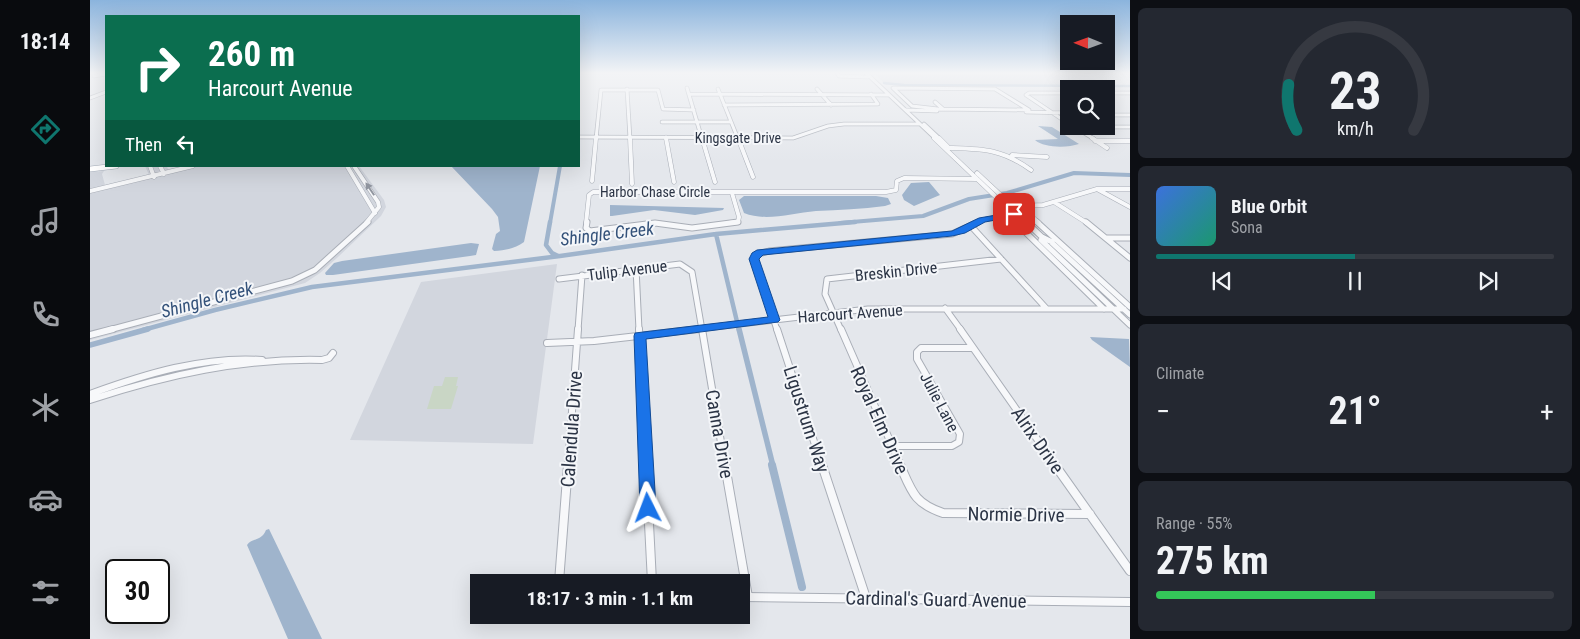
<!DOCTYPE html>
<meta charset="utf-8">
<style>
body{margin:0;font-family:"Roboto Condensed",sans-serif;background:#242831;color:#f1f3f6;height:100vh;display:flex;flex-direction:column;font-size:19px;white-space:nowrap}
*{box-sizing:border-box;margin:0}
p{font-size:16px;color:#9ea1a6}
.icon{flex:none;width:28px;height:28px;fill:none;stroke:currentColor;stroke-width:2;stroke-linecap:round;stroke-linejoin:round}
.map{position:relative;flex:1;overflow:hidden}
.panel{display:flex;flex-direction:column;gap:8px;padding:8px;background:#0d0f14;width:450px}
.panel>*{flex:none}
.top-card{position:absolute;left:15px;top:15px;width:475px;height:152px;border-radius:0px;box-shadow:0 5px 20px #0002;background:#0b6e4f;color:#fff;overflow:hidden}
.needle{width:32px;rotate:271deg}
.controls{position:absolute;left:970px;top:15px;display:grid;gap:10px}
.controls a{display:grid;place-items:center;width:55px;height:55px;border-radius:0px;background:#171b24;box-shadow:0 5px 20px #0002;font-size:25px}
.speed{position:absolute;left:15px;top:559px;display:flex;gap:10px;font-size:25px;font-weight:700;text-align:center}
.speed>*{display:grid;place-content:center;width:65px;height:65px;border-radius:50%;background:#171b24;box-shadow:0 5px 20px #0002;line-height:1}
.speed .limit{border:2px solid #111;border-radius:8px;background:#fff;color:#111}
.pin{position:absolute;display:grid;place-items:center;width:42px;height:42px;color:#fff;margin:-21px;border-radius:10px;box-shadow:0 2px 8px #0006}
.me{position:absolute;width:55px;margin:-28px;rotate:357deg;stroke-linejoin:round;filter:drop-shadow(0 0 4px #0008)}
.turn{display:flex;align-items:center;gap:18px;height:105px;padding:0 20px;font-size:22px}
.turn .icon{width:65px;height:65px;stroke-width:2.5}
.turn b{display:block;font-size:35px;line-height:42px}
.then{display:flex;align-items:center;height:48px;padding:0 20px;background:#0003;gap:10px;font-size:19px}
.big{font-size:38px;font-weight:700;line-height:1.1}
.panel .widget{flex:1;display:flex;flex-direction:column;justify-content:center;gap:8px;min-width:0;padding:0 18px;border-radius:8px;background:#242831}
.panel .dial{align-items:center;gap:0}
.dial svg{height:130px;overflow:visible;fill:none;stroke:#363941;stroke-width:7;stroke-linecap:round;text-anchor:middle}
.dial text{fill:#f1f3f6;stroke:none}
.song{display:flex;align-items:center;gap:15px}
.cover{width:60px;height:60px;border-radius:8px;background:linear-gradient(135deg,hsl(220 70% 55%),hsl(160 70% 35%))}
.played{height:5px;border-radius:2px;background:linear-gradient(90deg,#0f766e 50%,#363941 50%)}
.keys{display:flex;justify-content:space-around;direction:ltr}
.heat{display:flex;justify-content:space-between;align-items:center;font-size:28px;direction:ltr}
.charge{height:8px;border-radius:4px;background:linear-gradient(90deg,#34c759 55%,#363941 0)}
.trip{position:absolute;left:380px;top:574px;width:280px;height:50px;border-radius:0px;background:#171b24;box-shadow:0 5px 20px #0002;font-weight:700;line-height:50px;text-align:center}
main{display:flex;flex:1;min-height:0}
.tabs{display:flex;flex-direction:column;width:90px;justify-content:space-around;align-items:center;background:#090b0e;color:#9ea1a6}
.tabs .icon{width:35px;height:35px}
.tabs .current{color:#0f766e}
.tabs b{font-size:22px;color:#f1f3f6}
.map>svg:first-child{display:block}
.built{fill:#d2d6de}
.green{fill:#c9d6c5}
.water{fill:#9fb4cc}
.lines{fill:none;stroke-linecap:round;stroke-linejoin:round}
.canal-far4{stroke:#9fb4cc;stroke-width:2.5}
.canal-far3{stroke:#9fb4cc;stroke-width:4}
.canal-far2{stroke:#9fb4cc;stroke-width:4.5}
.canal-far1{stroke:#9fb4cc;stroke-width:5.5}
.canal{stroke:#9fb4cc;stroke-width:8}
.minor-far4-casing{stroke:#a9aeb7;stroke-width:4.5}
.minor-far3-casing{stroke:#a9aeb7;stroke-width:5}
.minor-far2-casing{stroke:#a9aeb7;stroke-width:7}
.minor-far1-casing{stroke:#a9aeb7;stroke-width:8}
.minor-casing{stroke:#a9aeb7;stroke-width:10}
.major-casing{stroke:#a3abb8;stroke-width:6}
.minor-far4{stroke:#f7f8fa;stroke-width:3}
.minor-far3{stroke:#f7f8fa;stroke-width:4}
.minor-far2{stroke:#f7f8fa;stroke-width:5}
.minor-far1{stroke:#f7f8fa;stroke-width:6}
.minor{stroke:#f7f8fa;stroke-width:8}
.major{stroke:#fff;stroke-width:5}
.oneway{fill:#9196a0}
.route{fill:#1a73e8;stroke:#114b97}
.labels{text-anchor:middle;stroke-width:4;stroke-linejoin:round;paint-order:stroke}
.far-street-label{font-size:14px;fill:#2b3445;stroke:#f4f6f9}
.street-label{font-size:16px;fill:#2b3445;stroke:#f4f6f9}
.water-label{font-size:18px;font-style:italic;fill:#34527a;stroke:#f4f6f9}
.near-street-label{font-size:19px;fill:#2b3445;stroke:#f4f6f9}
</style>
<main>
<nav class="tabs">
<b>18:14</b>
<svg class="icon current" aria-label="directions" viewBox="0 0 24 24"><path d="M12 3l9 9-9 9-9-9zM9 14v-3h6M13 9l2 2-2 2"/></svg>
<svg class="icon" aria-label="music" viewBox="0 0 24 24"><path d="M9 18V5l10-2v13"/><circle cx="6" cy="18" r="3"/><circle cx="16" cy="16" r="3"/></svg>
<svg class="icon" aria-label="phone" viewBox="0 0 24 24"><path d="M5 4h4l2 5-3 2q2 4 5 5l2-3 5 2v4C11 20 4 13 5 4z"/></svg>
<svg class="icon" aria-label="climate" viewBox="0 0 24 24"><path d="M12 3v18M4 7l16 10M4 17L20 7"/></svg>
<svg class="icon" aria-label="car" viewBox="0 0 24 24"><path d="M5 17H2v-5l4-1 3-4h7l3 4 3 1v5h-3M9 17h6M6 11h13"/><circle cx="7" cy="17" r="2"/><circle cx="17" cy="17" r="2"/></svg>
<svg class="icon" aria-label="filters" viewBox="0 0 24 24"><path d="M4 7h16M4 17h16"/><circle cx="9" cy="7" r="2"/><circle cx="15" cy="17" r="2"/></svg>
</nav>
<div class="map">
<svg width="1040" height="639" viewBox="0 0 1040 639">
<rect width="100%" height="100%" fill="#e4e7ec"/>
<path class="built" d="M784,73H992L1017,86L796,85Z
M55,166H77L78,170H83L95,166H269L294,200L296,207L291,216L248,257L230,273L215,283L0,340V172L14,171L12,174L15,185L59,175Z
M467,264L443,444L260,440L331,282Z"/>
<path class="green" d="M355,377H368L366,386H368L361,409H337L344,386H352Z"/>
<path class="water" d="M948,126L962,127L989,144C977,148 954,148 945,140L968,139Z
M361,166H450L434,242C425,249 415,250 404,251L402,249L406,234L410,231L408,217L402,209Z
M839,182L850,195L824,206L814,200L812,195L821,183Z
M654,196H786L798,198L801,204L795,206C772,209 749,210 726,211C702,213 676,222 654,213L649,200Z
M520,205L634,208L633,210L605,215L564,210L522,216H520Z
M381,243L389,244L386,255L380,256L243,275H236L235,273L244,263L252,261Z
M1000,337L1039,339L1040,367L1002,340Z
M179,529L232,639H198L157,545C162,538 172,541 176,530Z"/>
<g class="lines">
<path class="canal-far4" d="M794,83L814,85L1040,86"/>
<path class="canal-far3" d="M460,223L470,166
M750,223L833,216L879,199L917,193L984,173L1040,175"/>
<path class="canal-far2" d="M460,222L456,245L462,253L468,256
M626,234L649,330
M53,330L125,310L222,287L470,256L626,234L765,222"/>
<path class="canal-far1" d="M649,329L683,466
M0,345L58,329"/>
<path class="canal" d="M682,465L712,587"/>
<g class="minor-far4-casing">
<path id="minor-far4" d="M747,73L749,76L778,77
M776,73L846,139
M4,76L16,74
M597,88L612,139
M803,88L905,89L939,110L848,109L822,106Z
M537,89L540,139
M628,89L648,139
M727,89L741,105
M979,93H939L936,95L979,124
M1016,93H1040
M599,94L799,95
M0,98L16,92
M1016,99L1022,103L1016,104
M845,102L853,109
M634,105L788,104L781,94
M816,110L847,111
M936,112L979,113
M1016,115H1040
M572,122H641
M834,124L850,139
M983,126L1004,139
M1020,127H1040
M489,137L703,138L738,126L754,124H829
M576,137V139
M506,139L511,90H568L573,109L604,110"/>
</g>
<g class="minor-far3-casing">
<path id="minor-far3" d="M540,138L542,184
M576,138L584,182
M612,138L625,182
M648,138L663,177
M844,138L926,216
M849,138L858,147
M1002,138L1017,148
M1005,141H1040
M860,148C894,149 912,149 941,170
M922,155L957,157
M60,166L64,177
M70,166L74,174
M257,166L285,213
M264,166L288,202L289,207L276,223
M887,173L932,215
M502,181L506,138
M1007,189L1040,207
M0,191L103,166
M964,202L997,223
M930,206L949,223
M930,206L953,205L1007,189H1040
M918,215L926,223
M496,223L499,195L503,192H796L806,190L807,181L814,178L887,179
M564,223H566
M639,223L648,222L649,217L642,193
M886,223L892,220L924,214L928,215L937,223"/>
</g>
<g class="minor-far2-casing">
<path id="minor-far2" d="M497,222L496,228L500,231L565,223L602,228L648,222
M925,222L1014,309
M936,222L952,237L962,242
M947,222L1040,307
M996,222L1040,258
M881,226L956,308
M1016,238H1040
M951,240L1040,325
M960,241L1040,315
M546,268L549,330
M469,279L590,264L602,272L612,330
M855,308L871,330
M19,330L202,281L225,270L278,222
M488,330L492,275
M598,330L778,309H1034
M687,330L664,259L665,255L679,251L862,234L888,222
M751,330L735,294L737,279L911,259"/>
</g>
<g class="minor-far1-casing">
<path id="minor-far1" d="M549,329L556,466
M612,329L635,466
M687,329L732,466
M751,329L811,466
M870,329L966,466
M0,335L23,329
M457,343L504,341L609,329
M0,394C55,374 113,356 172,360
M0,400C76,375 152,358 232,360L239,358L243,353
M802,446H862L869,442L870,434L827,359V352L831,348H883
M478,466L488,329"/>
</g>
<g class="minor-casing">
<path id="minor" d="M556,465L562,582
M635,465L658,597
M732,465L776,598
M810,465C822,492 824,503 853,513L1000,514
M965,465L1040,571
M469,582L478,465
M651,597L1040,602"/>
</g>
<g class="major-casing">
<path id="major" d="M0,169L26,166"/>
</g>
<use href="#minor-far4" class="minor-far4"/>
<use href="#minor-far3" class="minor-far3"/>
<use href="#minor-far2" class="minor-far2"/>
<use href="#minor-far1" class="minor-far1"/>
<use href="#minor" class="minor"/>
<use href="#major" class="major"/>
</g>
<defs><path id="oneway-solid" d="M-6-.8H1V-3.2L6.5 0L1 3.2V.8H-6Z" transform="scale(1.25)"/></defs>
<use class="oneway" href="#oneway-solid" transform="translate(280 189) rotate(-124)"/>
<linearGradient id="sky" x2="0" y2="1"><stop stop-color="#8bb4dd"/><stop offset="0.45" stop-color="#f3f4f6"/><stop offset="1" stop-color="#f3f4f6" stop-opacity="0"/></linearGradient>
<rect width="1040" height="162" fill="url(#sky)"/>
<path class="route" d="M924,212L929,214L927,216L895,222L875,233L862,236L673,255L669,259L690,320L688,322L556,339L566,508L564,512L558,515L553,512L550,508L544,336L545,333L678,317L659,259L662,253L667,250L862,231L889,218Z"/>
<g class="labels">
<g class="far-street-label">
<text x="648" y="143">Kingsgate Drive</text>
<text x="565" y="197">Harbor Chase Circle</text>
</g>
<g class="street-label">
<text transform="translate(537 270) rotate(-7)" y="6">Tulip Avenue</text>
<text transform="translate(806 271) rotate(-6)" y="6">Breskin Drive</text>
<text transform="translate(760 313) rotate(-4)" y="6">Harcourt Avenue</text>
<text transform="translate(850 402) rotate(62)" y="6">Julie Lane</text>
</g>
<g class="water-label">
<text transform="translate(517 234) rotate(-7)" y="6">Shingle Creek</text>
<text transform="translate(117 300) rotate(-15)" y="6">Shingle Creek</text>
</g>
<g class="near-street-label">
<text transform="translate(717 419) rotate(72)" y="7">Ligustrum Way</text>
<text transform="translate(790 420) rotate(66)" y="7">Royal Elm Drive</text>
<text transform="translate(481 429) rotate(-86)" y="7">Calendula Drive</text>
<text transform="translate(630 434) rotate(80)" y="7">Canna Drive</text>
<text transform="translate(948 440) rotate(55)" y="7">Alrix Drive</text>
<text transform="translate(926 514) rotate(1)" y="7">Normie Drive</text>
<text transform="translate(846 599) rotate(1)" y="7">Cardinal's Guard Avenue</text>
</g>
</g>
</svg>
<div class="controls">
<a><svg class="needle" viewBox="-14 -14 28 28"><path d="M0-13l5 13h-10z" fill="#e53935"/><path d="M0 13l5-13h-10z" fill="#9ea1a6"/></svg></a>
<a><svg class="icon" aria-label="search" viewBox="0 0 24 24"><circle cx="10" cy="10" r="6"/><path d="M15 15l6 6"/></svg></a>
</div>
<div class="speed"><div class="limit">30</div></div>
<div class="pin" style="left:924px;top:214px;background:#d93025"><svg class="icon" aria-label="arrive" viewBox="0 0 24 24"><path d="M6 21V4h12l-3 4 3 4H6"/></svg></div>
<svg class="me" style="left:558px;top:508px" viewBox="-20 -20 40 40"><path d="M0-17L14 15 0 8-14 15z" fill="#1a73e8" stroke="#fff" stroke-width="4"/></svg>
<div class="trip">18:17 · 3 min · 1.1 km</div>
<div class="top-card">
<div class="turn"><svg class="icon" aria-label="right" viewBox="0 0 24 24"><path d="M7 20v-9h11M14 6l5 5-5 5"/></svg><div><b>260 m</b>Harcourt Avenue</div></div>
<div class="then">Then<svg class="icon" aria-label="left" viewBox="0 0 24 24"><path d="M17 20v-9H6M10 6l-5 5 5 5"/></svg></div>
</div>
</div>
<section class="panel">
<div class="widget dial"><svg viewBox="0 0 100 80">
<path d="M14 69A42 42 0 1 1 86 69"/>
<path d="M14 69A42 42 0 0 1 9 41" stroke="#0f766e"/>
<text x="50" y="56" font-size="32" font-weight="700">23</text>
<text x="50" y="72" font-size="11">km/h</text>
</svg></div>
<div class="widget">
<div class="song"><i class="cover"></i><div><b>Blue Orbit</b><p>Sona</p></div></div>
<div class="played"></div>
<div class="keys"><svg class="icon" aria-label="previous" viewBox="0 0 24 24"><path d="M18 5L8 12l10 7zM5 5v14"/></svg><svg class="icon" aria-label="pause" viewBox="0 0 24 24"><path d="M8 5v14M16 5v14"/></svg><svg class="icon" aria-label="next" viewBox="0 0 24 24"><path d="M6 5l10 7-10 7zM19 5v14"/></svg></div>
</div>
<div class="widget"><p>Climate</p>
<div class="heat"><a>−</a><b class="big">21°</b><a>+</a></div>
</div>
<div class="widget"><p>Range · 55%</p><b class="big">275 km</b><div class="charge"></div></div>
</section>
</main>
